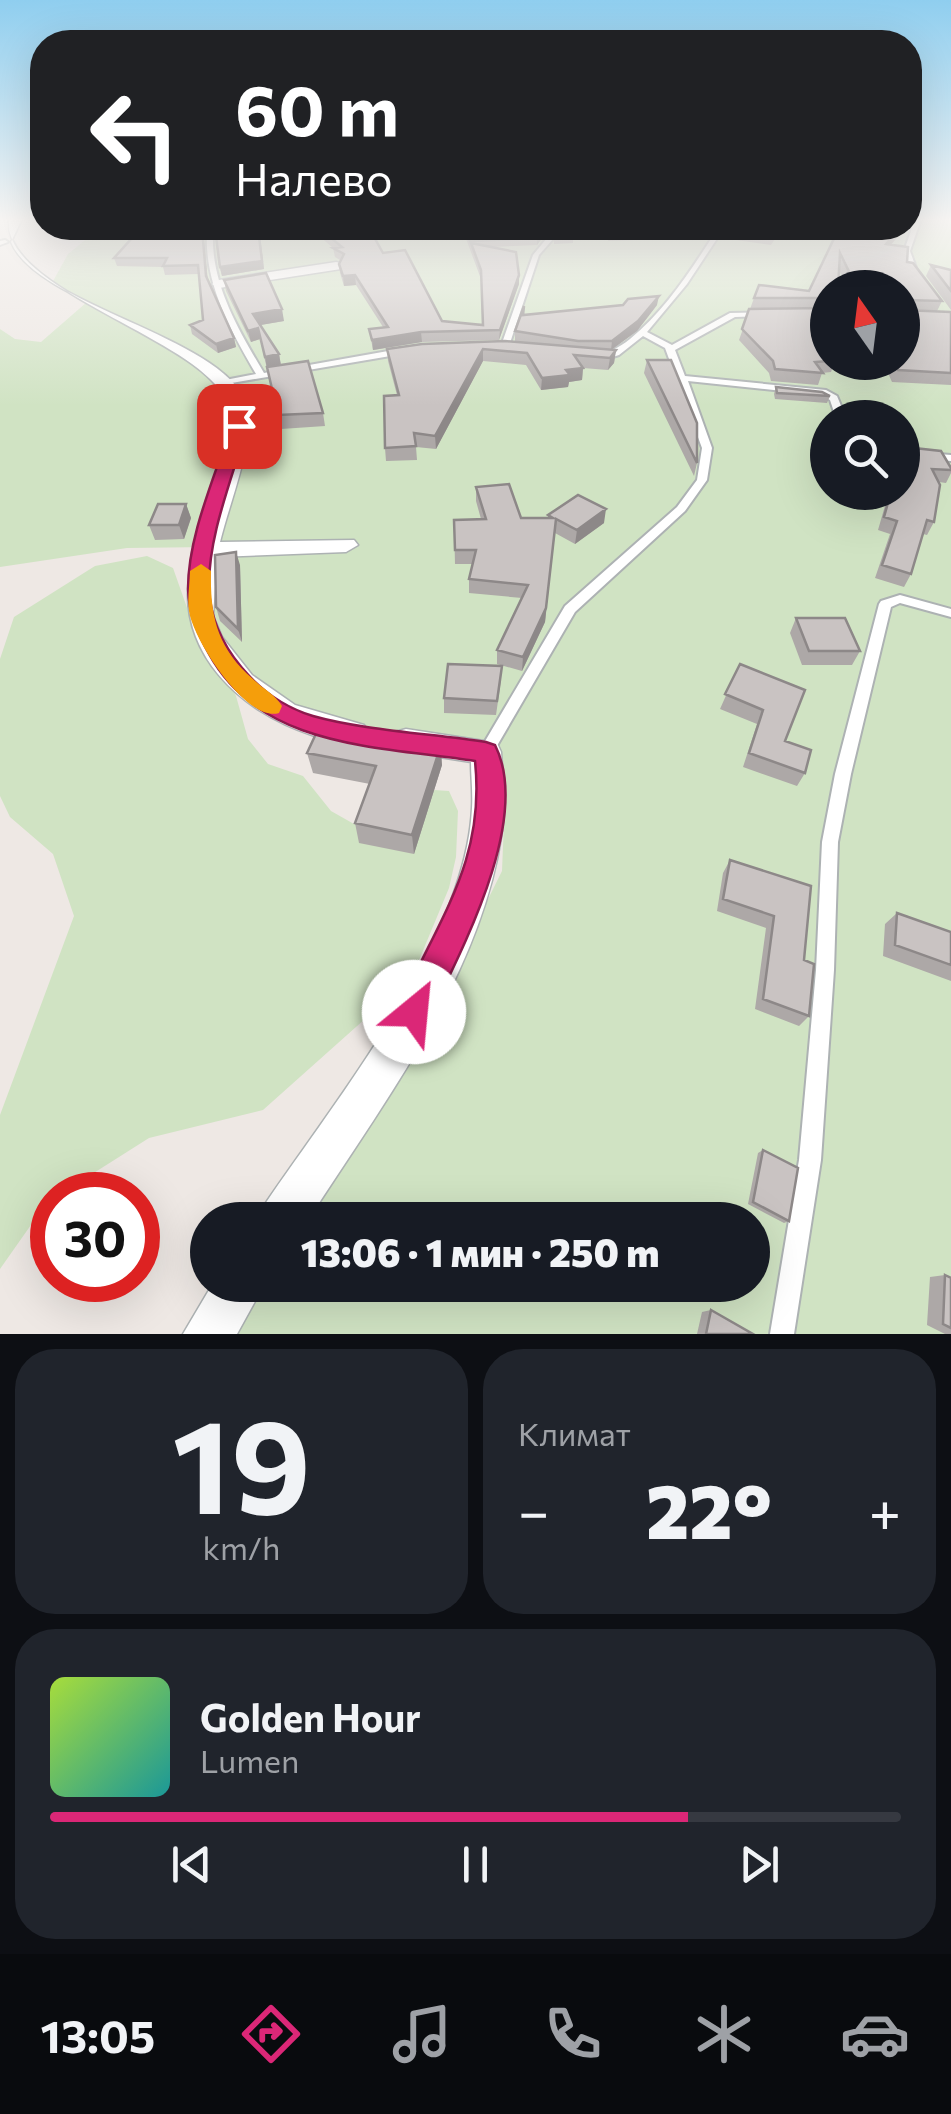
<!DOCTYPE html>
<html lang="ru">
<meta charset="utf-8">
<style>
body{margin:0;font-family:Commissioner,sans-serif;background:#20242c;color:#f1f3f6;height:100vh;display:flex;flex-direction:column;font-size:38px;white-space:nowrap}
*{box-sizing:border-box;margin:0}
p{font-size:32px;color:#9ea1a6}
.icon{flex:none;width:55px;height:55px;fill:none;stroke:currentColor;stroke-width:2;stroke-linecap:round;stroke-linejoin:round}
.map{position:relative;height:1334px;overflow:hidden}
.side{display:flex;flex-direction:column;gap:15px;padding:15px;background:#0d0f14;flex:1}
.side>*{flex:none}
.banner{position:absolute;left:30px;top:30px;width:892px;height:210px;border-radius:40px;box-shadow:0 10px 40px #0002;background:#202124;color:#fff;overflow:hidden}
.needle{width:65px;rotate:346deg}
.fabs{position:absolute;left:810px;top:270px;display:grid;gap:20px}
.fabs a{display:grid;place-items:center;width:110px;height:110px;border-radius:50%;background:#171b24;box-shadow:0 10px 40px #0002;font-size:50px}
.speed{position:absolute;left:30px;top:1172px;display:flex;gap:20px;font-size:50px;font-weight:700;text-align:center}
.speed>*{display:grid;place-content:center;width:130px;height:130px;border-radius:50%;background:#171b24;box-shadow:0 10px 40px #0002;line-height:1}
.speed .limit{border:15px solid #d22;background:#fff;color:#111}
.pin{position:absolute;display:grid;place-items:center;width:85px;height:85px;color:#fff;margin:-42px;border-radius:20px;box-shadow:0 5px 15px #0006}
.me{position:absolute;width:110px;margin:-55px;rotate:28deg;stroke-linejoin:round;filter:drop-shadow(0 0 8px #0008)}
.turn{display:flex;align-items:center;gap:35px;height:210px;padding:0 40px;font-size:45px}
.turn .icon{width:130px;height:130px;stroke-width:2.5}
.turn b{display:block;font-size:70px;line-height:85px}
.big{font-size:75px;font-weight:800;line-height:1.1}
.side .widget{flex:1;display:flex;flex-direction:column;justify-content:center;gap:15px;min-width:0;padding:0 35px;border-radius:40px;background:#20242c}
.side .dial{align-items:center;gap:0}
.dial b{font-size:130px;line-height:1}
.song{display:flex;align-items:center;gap:30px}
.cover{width:120px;height:120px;border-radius:15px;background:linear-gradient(135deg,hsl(80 70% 55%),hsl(180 70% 35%))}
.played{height:10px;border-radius:5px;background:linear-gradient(90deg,#db2777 75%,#363941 75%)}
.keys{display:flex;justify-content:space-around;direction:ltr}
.heat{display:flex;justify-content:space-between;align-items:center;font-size:55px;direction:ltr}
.side .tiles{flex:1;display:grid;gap:15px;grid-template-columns:1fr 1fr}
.widget:last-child{grid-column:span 2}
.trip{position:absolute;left:190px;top:1202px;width:580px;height:100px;border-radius:50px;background:#171b24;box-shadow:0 10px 40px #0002;font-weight:800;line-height:100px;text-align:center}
.tabs{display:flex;height:160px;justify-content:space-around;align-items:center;background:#090b0e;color:#9ea1a6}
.tabs .icon{width:70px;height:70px}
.tabs .active{color:#db2777}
.tabs b{font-size:45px;color:#f1f3f6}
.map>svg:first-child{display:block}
.green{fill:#d0e3c3;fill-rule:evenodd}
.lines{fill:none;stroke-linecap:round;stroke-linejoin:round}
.lane-casing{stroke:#adb2b3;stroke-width:4}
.street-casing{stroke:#adb2b3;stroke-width:3}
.lane{fill:#fff;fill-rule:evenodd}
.street{fill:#fff;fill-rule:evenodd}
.wall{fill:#ada8a7}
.shaded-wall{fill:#8d8888}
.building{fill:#c9c3c2;stroke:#8d8888;stroke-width:2.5}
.route{fill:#db2777;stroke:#8e194d;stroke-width:2.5}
.slow{fill:#f59e0b}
</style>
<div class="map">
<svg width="951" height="1334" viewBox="0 0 951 1334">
<rect width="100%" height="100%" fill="#eee8e4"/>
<path class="green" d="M910,219H951V1334H209L224,1285H752V1220H283L436,1004L502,871L505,797L487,750L309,727L243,679L211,633L210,547L127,548L0,567V329L15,339L41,342L87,302L52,283L68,254L100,228H910ZM828,288H902V362H828ZM828,418H902V492H828Z
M147,556L173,568L191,619L236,696L248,739L268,764L303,776L331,811L354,824L434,790L449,791L458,811L456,857L449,888L412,977L263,1110L149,1138L59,1195H52L0,1269V1115L74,916L53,854L10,817L0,796V659L14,617L95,566Z"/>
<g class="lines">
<g class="lane-casing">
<path id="lane" d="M915,219H921L910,251L919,276L915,278L911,276L904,251Z
M235,228H253L213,234C211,284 239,331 264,373L405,348L408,349V353L220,385V381L256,374C231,331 204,284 207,232Z
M537,228H548L560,231L539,255L509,346L505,349L493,348V344L502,343L533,255L552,232Z
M718,228H724L687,284L647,332L672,345L730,313L770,312L771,314L767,316L735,317L675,350L685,376L826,390L837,396L846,418H836L830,400L821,395L688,381L712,448L707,480L685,511L575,612L491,756L486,758L481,756L478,752L481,748L565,606L677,507L697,480L702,448L665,348L643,336L619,355L600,361L596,358C607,352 619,348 630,339C666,310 693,267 718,228Z
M0,241L5,240L8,242L0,245Z
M902,451L951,455V461L902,457Z
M900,595L951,609V617L900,603L891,607L851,774L838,842L834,970L821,1160L794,1334H770L799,1160L816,970L822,842L835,774L879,604L881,601Z"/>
</g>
<g class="street-casing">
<path id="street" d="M9,219H22L11,242C38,309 244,340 248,414C250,456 230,501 220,542L354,540L358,545L346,552L217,557L213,616L222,637L252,675L295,705L364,725L369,733L364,741C348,747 329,741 312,735C240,712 176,652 190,572C192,561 190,551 196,544C206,507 234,447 228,409C219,342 0,294 9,219Z
M336,262L341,263V269L219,288L212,284L219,280Z
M406,729L497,743L501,752C502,772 506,794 504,814C490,964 387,1097 308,1220H258L265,1204C337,1098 466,939 472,808C473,793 471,777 471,762L395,750L391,741L395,732Z
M212,1285H264L237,1334H183Z"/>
</g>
<use href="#lane" class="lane"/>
<use href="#street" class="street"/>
</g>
<path class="wall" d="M141,228H259L264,269L222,276L218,262L215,229L203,232L208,280L234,338L236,347L218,353L192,334L190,325L203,320L199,274L165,275L163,267L117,266L114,258Z
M310,228H369L383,253L442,321L482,325L481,279L462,228H546L545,234L537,245L492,247L519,284L499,340L422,342L373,350L369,329L383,327L356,285L344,286L340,273L339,264L340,260L335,257L333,248Z
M557,228H573V243L554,244V237L560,228Z
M613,228H681L663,239L608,241L609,235Z
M697,228H714L709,236L696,234Z
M726,228H782L771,245L722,238Z
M839,228H905L891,245L942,301L937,311L951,312V385L892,382L883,362H902V288H847L839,270L828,288V362H835L831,372L822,373L818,385L771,381L769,373L739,340L754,298L809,291Z
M931,265L951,270V310L926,276Z
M224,280L284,321L260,325L279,354L281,365L323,413L325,426L281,429L260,339L251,342L226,291Z
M657,305L637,331L611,350H616L614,363L608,370L583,368L582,380L569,382L568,387L541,390L526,365L483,361L436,449L416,447L417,460L386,461L385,448L397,395L388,361L387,349L515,341V331L523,315Z
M647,360L697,463L694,476L644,373Z
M776,387L830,396L827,403L775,399L774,394Z
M905,447L951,468V473L946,483L939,482L934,522L927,535L923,534L911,574L904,587L875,578L890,534L878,530L889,492H902V451Z
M476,487L521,518H548V515L604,523L575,544L555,533L545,622L522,671L497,664V650L522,598L469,593V579L473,564H455L454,520L481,519L476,501Z
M186,504L191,518L184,539L155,540L149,525Z
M240,565L242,642L220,621L216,607Z
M796,618L860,651L852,665H802L790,633Z
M740,664L805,773L797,786L743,767L757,724L720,709Z
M501,680L496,715L444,713V698Z
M307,753L442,765L414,854L359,843L355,823L370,784L313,773Z
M730,860L811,886L804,960L809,1016L799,1026L755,1009L766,928L717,911L723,873Z
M897,913L951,932V981L883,956L885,924Z
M763,1150L789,1221L784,1223L748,1204L758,1153Z
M945,1275L951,1278V1334H945L927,1325L930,1277Z
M711,1310L753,1334H697L702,1312Z"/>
<path class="shaded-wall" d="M202,228H222L203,232L208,285Z
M259,228L264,269L222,276L220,267Z
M546,228L545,234L537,245V238Z
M672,228H681L663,239L664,232Z
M900,228H905L882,255L886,244Z
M355,275L356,285L344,286L343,276Z
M519,275V284L499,340L500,330Z
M659,296L657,305L637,331L611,350L612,341Z
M282,309L284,321L255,326L253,314Z
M258,328L260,339L251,342L248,331Z
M421,332L422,342L373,350L372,340Z
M234,338L236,347L218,353L216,344Z
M483,349V361L436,449L435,436Z
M616,350L614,363L608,370L610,358Z
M279,354L281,366L267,369L265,357Z
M583,368L582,380L569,382L568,387L541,390L542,378L566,370Z
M186,504L191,518L184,539L179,525Z
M606,509L604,523L575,544L577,530Z
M556,519L545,622L522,671L523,657Z
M236,552L240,565L242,642L238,629Z
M441,745L442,765L414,854L412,835Z"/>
<path class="building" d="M141,228H202L206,276L234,338L216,344L190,325L203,320L198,265L163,266L167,258H114Z
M225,228H258L262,261L220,267L215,229Z
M319,228H369L383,253L405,250L442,321L483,325L481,270L471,243L516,252L519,275L500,330L421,332L372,340L369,329L388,327L355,275L343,276L339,264L344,254L333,248L342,247Z
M465,228H546L537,238L470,241Z
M560,228H573L574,236L554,237Z
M613,228H672L664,232L609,235Z
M726,228H780L773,239L724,231Z
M839,228L840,233L841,228H900L886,244L908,247L907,262L913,263L942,301L907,300L904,310L951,312V373L898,370L894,362H902V288H857L840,253L838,288H828V298H754L759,285L809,291Z
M931,265L951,270V291Z
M266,273L282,309L253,314L279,354L265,357L258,328L248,331L224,280Z
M659,296L638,321L612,341H578L515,331L524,306L523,315L623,305L628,299Z
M828,308V361L815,362L823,373L775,369L773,361L742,329L749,309Z
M505,341L616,350L610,358L574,355L583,368L566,370L570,375L542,378L527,353L483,349L435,436L414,433L416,446L385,448L384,396L399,395L387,349L422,344Z
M647,360H671L697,423V463Z
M308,361L323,413L278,415L267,367Z
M776,387L822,392L830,396L777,393Z
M905,447L941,451L951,468V470L932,469L940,485L934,522L927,520L911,574L882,565L897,521L884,517L891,492H902V455Z
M509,484L521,518H553L548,515L578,495L606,509L577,530L556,519L546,608L523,657L497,650L528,585L469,579L476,550H455L454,520L486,519L476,487Z
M158,504H186L179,525H149Z
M236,552L238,629L216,607L215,555Z
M796,618H845L860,651H809Z
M448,664L502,666L497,701L444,698Z
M740,664L805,690L785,741L811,750L805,773L749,753L763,710L725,694Z
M321,723L441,745L412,835L355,823L376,766L307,753Z
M730,860L811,886L804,960L814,964L809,1016L763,999L774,916L723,899Z
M897,913L951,932V965L895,945Z
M763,1150L798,1168L789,1221L753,1202Z
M945,1275L951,1278V1328L943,1324Z
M711,1310L753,1334H706Z"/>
<linearGradient id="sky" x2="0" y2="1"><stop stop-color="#8fceef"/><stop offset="0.54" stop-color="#f7f5f3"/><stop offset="1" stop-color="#f7f5f3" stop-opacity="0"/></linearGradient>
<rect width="951" height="406" fill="url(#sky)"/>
<path class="route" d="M239,421L247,426C233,477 208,535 209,588C211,645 259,700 313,716C362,730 434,734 486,742L495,745C533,820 459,955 426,1024L414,1028L403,1024L398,1012C435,922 486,865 475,761C380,746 261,749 209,654C197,632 189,615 188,589C188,535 215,477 231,426Z"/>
<path class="slow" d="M201,564L211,571C210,616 217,648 253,679C263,689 275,694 282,706L279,713C247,723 193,640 189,611C187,598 190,584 190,571Z"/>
</svg>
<div class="fabs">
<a><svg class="needle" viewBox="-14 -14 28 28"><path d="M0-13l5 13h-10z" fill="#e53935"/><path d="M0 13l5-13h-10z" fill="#9ea1a6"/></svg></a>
<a><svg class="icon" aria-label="search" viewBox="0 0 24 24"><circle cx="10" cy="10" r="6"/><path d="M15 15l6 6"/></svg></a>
</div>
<div class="speed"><div class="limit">30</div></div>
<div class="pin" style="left:239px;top:426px;background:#d93025"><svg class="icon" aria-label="arrive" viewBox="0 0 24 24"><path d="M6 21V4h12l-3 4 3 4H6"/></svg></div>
<svg class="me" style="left:414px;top:1012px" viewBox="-20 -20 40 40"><circle r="19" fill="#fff"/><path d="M0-13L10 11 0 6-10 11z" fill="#db2777"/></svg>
<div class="trip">13:06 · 1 мин · 250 m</div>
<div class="banner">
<div class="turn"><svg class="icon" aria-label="left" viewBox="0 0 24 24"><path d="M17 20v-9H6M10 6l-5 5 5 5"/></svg><div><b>60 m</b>Налево</div></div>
</div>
</div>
<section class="side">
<div class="tiles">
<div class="widget dial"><b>19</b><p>km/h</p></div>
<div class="widget"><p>Климат</p>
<div class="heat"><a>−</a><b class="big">22°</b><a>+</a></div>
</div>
<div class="widget">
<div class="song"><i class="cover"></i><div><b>Golden Hour</b><p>Lumen</p></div></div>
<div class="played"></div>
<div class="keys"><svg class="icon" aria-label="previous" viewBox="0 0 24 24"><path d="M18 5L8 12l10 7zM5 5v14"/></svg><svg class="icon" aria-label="pause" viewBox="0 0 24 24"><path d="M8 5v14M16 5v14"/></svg><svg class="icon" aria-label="next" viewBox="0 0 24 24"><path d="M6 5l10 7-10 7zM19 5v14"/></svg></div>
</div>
</div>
</section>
<nav class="tabs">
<b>13:05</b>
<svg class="icon active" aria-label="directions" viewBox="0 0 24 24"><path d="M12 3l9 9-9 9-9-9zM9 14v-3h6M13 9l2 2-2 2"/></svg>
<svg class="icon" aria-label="music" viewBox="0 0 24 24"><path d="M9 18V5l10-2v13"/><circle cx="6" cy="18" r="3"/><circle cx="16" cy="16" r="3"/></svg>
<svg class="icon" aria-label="phone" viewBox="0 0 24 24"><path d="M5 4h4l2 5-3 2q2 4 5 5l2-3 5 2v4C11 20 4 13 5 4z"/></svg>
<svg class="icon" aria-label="climate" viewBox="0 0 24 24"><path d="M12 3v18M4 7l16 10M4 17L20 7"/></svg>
<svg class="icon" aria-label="car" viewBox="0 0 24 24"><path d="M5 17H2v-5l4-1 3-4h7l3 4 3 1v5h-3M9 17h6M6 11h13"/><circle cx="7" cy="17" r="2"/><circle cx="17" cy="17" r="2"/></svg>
</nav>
